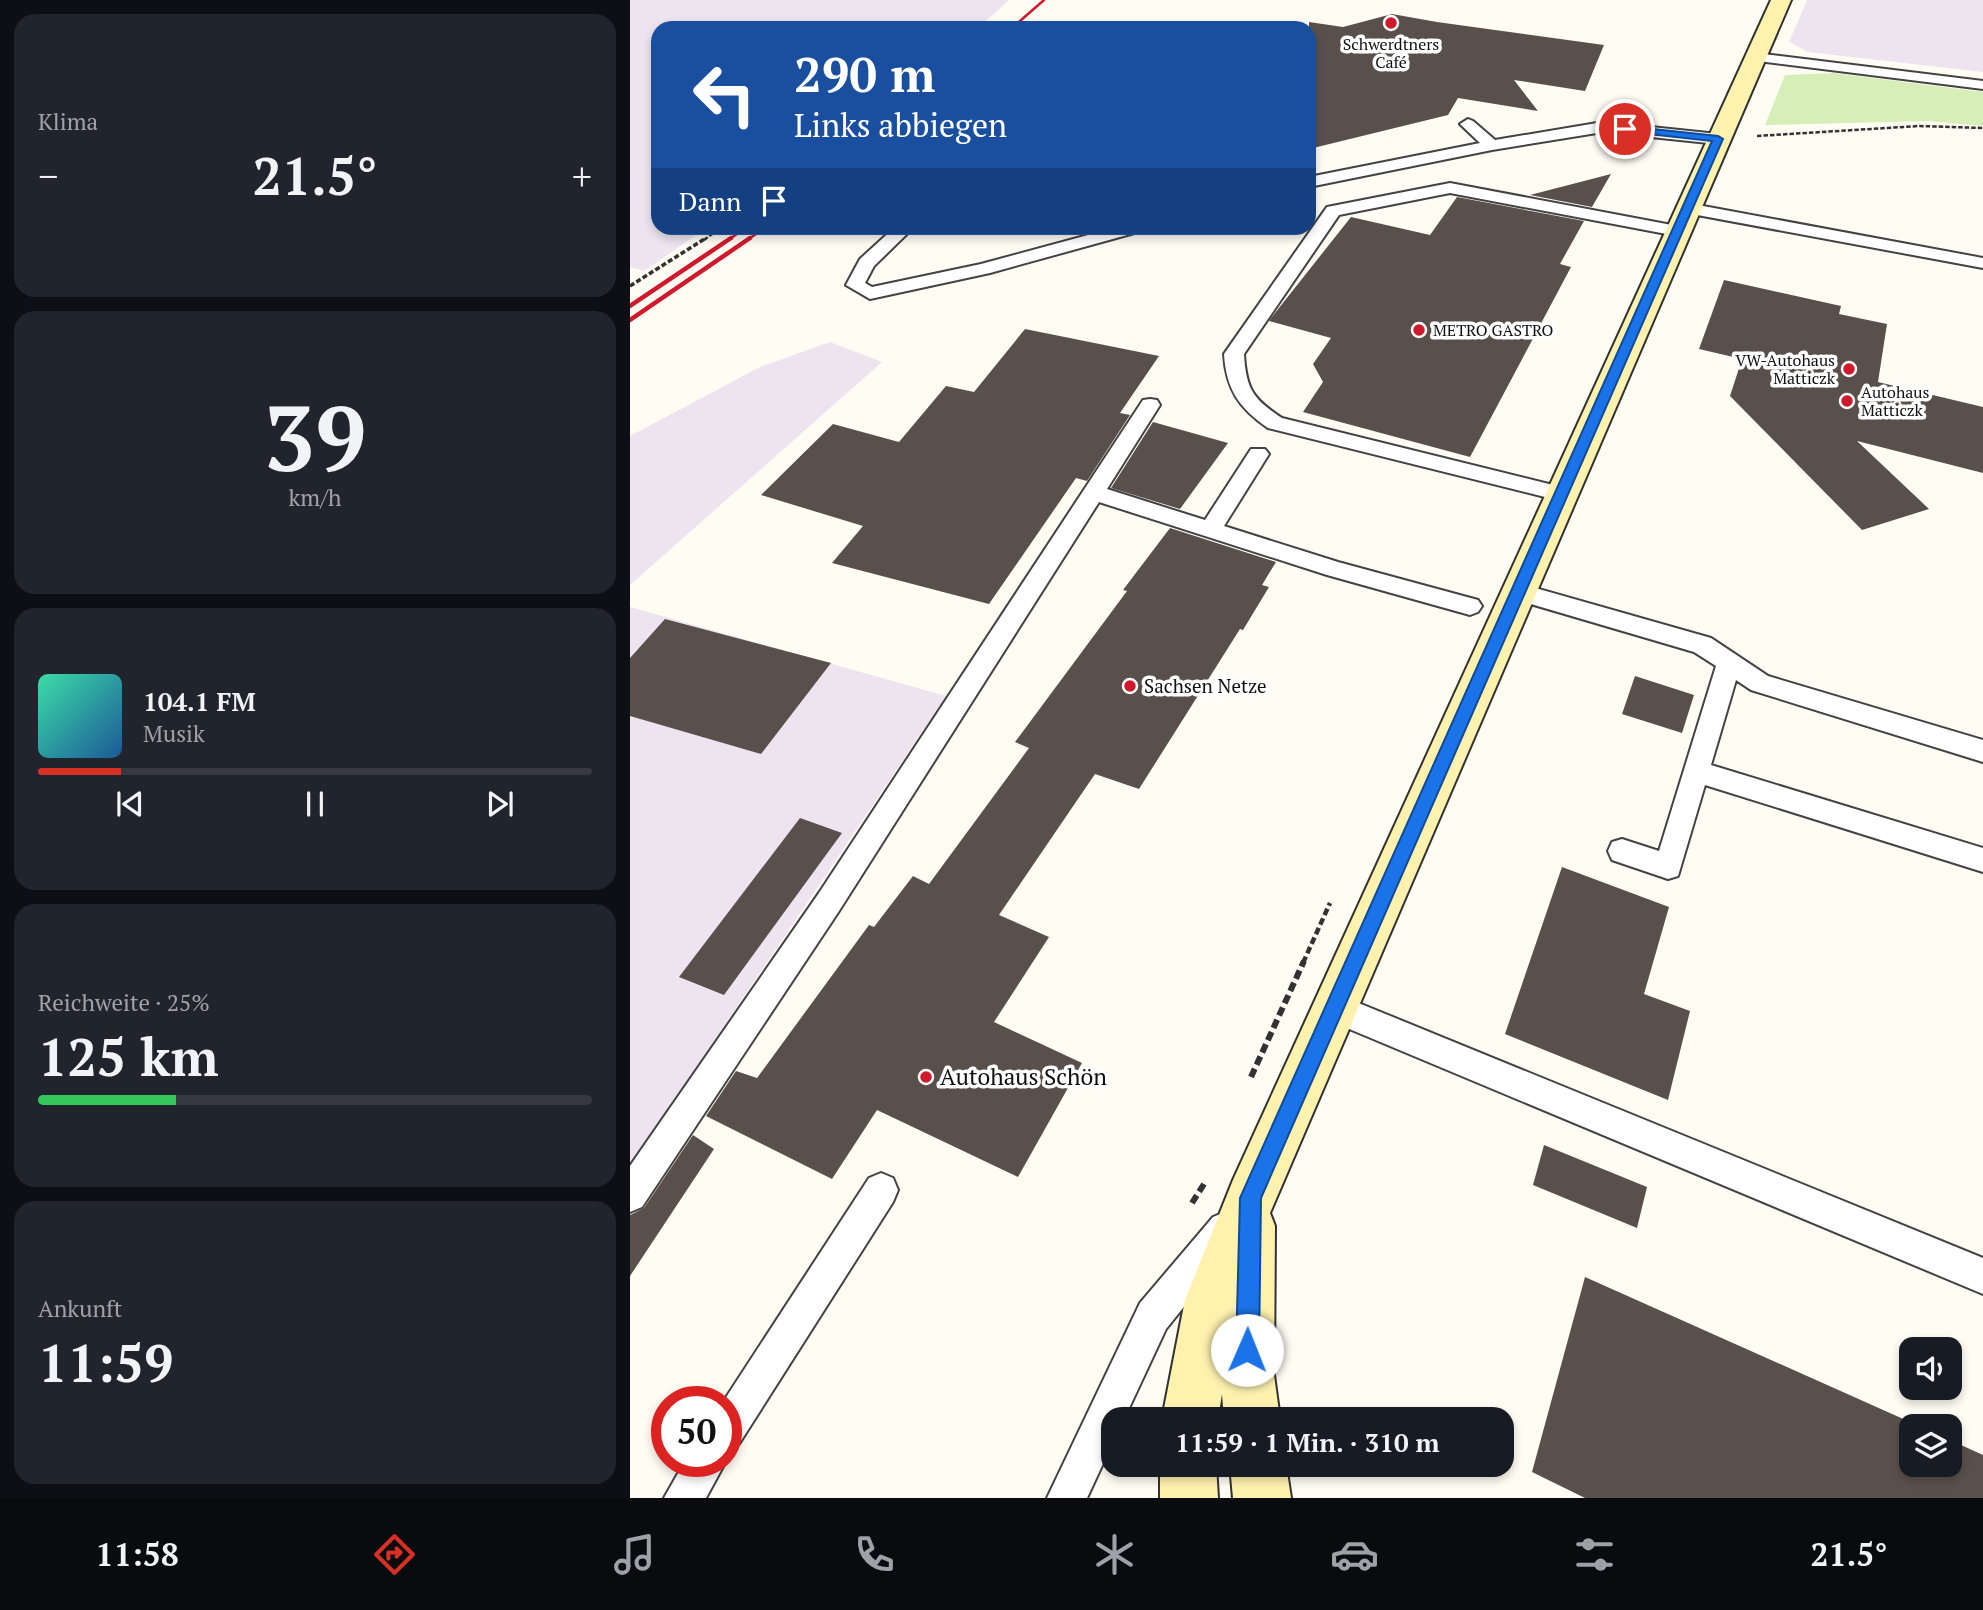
<!DOCTYPE html>
<html lang="de">
<meta charset="utf-8">
<style>
body{margin:0;font-family:"PT Serif",serif;background:#20242c;color:#f1f3f6;height:100vh;display:flex;flex-direction:column;font-size:26px;white-space:nowrap}
*{box-sizing:border-box;margin:0}
p{font-size:23px;color:#9ea1a6}
.icon{flex:none;width:38px;height:38px;fill:none;stroke:currentColor;stroke-width:2;stroke-linecap:round;stroke-linejoin:round}
.map{position:relative;flex:1;overflow:hidden}
.panel{display:flex;flex-direction:column;gap:14px;padding:14px;background:#0d0f14;width:630px}
.panel>*{flex:none}
.top-card{position:absolute;left:21px;top:21px;width:665px;height:214px;border-radius:21px;box-shadow:0 4px 10px #0003;background:#1a4fa0;color:#fff;overflow:hidden}
.buttons{position:absolute;left:1269px;top:1337px;display:grid;gap:14px}
.buttons a{display:grid;place-items:center;width:63px;height:63px;border-radius:14px;background:#171b24;box-shadow:0 4px 10px #0003;font-size:35px}
.speed{position:absolute;left:21px;top:1386px;display:flex;gap:14px;font-size:35px;font-weight:700;text-align:center}
.speed>*{display:grid;place-content:center;width:91px;height:91px;border-radius:50%;background:#171b24;box-shadow:0 4px 10px #0003;line-height:1}
.speed .limit{border:10px solid #d22;background:#fff;color:#111}
.pin{position:absolute;display:grid;place-items:center;width:60px;height:60px;color:#fff;margin:-30px;border:4px solid #fff;border-radius:50%;box-shadow:0 2px 7px #0007}
.me{position:absolute;width:77px;margin:-38px;rotate:1deg;stroke-linejoin:round;filter:drop-shadow(0 0 5px #0008)}
.turn{display:flex;align-items:center;gap:24px;height:147px;padding:0 28px;font-size:32px}
.turn .icon{width:91px;height:91px;stroke-width:2.5}
.turn b{display:block;font-size:49px;line-height:60px}
.then{display:flex;align-items:center;height:66px;padding:0 28px;background:#0003;gap:14px;font-size:26px}
.big{font-size:52px;font-weight:800;line-height:1.1}
.panel .card{flex:1;display:flex;flex-direction:column;justify-content:center;gap:10px;min-width:0;padding:0 24px;border-radius:21px;background:#20242c}
.panel .dial{align-items:center;gap:0}
.dial b{font-size:91px;line-height:1}
.song{display:flex;align-items:center;gap:21px}
.cover{width:84px;height:84px;border-radius:10px;background:linear-gradient(135deg,hsl(160 70% 55%),hsl(210 70% 35%))}
.played{height:7px;border-radius:4px;background:linear-gradient(90deg,#d93025 15%,#363941 15%)}
.keys{display:flex;justify-content:space-around;direction:ltr}
.heat{display:flex;justify-content:space-between;align-items:center;font-size:38px;direction:ltr}
.charge{height:10px;border-radius:5px;background:linear-gradient(90deg,#34c759 25%,#363941 0)}
.trip{position:absolute;left:471px;top:1407px;width:413px;height:70px;border-radius:21px;background:#171b24;box-shadow:0 4px 10px #0003;font-weight:800;line-height:70px;text-align:center}
.dock{display:flex;height:112px;justify-content:space-around;align-items:center;background:#090b0e;color:#9ea1a6}
.dock .icon{width:49px;height:49px}
.dock .active{color:#d93025}
.dock b{font-size:32px;color:#f1f3f6}
main{display:flex;flex:1;min-height:0}
.map>svg:first-child{display:block}
.industrial{fill:#ede4ef}
.green{fill:#d7eeb8}
.building{fill:#5a504b}
.lines{fill:none;stroke-linecap:round;stroke-linejoin:round}
.lane-casing{stroke:#434343;stroke-width:4}
.secondary-casing{stroke:#323232;stroke-width:4}
.path-far3{stroke:#323232;stroke-width:2.5;stroke-dasharray:4.5 2;stroke-linecap:butt}
.path-far2{stroke:#323232;stroke-width:3.5;stroke-dasharray:5 2.5;stroke-linecap:butt}
.path-far1{stroke:#323232;stroke-width:4.5;stroke-dasharray:7 3.5;stroke-linecap:butt}
.path{stroke:#323232;stroke-width:6;stroke-dasharray:9 4.5;stroke-linecap:butt}
.lane{fill:#fff;fill-rule:evenodd}
.secondary{fill:#fff2af;fill-rule:evenodd}
.rail-far1{stroke:#cf1a2d;stroke-width:2.5}
.rail{stroke:#cf1a2d;stroke-width:4.5}
.route{fill:#1a73e8;stroke:#114b97;stroke-width:2}
.poi-dot{fill:#cf1a2d;stroke:#fff;stroke-width:2.5}
.labels{text-anchor:middle;stroke-width:7;stroke-linejoin:round;paint-order:stroke}
.far-poi-label{font-size:16px;fill:#101010;stroke:#fff;text-anchor:start}
.poi-label{font-size:19px;fill:#101010;stroke:#fff;text-anchor:start}
.near-poi-label{font-size:23px;fill:#101010;stroke:#fff;text-anchor:start}
</style>
<main>
<section class="panel">
<div class="card"><p>Klima</p>
<div class="heat"><a>−</a><b class="big">21.5°</b><a>+</a></div>
</div>
<div class="card dial"><b>39</b><p>km/h</p></div>
<div class="card">
<div class="song"><i class="cover"></i><div><b>104.1 FM</b><p>Musik</p></div></div>
<div class="played"></div>
<div class="keys"><svg class="icon" aria-label="previous" viewBox="0 0 24 24"><path d="M18 5L8 12l10 7zM5 5v14"/></svg><svg class="icon" aria-label="pause" viewBox="0 0 24 24"><path d="M8 5v14M16 5v14"/></svg><svg class="icon" aria-label="next" viewBox="0 0 24 24"><path d="M6 5l10 7-10 7zM19 5v14"/></svg></div>
</div>
<div class="card"><p>Reichweite · 25%</p><b class="big">125 km</b><div class="charge"></div></div>
<div class="card"><p>Ankunft</p><b class="big">11:59</b></div>
</section>
<div class="map">
<svg width="1353" height="1498" viewBox="0 0 1353 1498">
<rect width="100%" height="100%" fill="#fffcf4"/>
<path class="industrial" d="M0,0H379L348,28H28V228H77L14,271L0,267Z
M1177,0H1353V72L1178,52L1159,42Z
M200,342L252,362L0,585V436L130,367Z
M0,607L316,696L0,1166Z"/>
<path class="green" d="M1203,73L1353,92V126L1298,121L1135,125L1155,75Z"/>
<path class="building" d="M762,14L807,22L974,45L955,91L884,80L908,111L828,98L818,115L679,149V22L713,27Z
M981,174L962,207L900,195Z
M827,197L954,221L930,264L941,267L840,457L673,412L693,382L683,364L701,338L639,321L641,318L721,217L800,235Z
M1094,280L1211,306L1209,314L1257,324L1248,382L1353,407V473L1227,441L1299,509L1232,530L1100,396L1112,359L1069,349Z
M395,329L529,356L490,413L500,415L457,481L446,478L359,604L202,563L233,526L131,495L203,424L269,442L316,386L344,392Z
M523,422L598,443L550,509L481,488Z
M540,528L646,562L632,585L639,587L613,630L610,629L509,789L465,774L369,915L419,937L364,1022L452,1063L388,1177L247,1110L202,1179L76,1116L106,1071L127,1078L239,925L244,927L283,876L299,884L399,748L385,742L497,591L493,590Z
M35,619L201,663L131,754L0,716V658Z
M1005,676L1064,695L1052,733L992,714Z
M170,818L212,833L94,995L49,977Z
M932,867L1039,907L1014,994L1060,1011L1038,1100L875,1034Z
M63,1135L84,1149L0,1276V1215L14,1208Z
M914,1145L1017,1187L1007,1228L903,1185Z
M955,1277L1289,1426H1281V1465H1320V1440L1353,1455V1498H955L902,1472Z"/>
<g class="lines">
<g class="lane-casing">
<path id="lane" d="M1125,53L1353,81V89L1120,60L1118,57Z
M838,119L843,121L865,140L973,122L1088,134L1096,139L1088,144L973,132L862,150L679,187V177L850,143L830,124Z
M820,183L1047,226L1056,231L1047,236L820,193L709,215L614,354C616,389 623,399 652,418L939,489L942,494L939,499L931,501L638,428C609,408 596,389 594,354L697,207Z
M1057,203L1353,258V268L1051,212L1049,208L1051,204Z
M264,228H283L244,266L235,283L242,287L351,264L484,228H511L508,232L360,273L240,299L216,285L230,259Z
M520,399L527,400L530,405L477,489L575,520L621,449H635L639,454L594,526L708,562L848,600L852,606L848,612L840,615L697,575L469,502L209,911L12,1207L0,1212V1166L189,893L513,400Z
M888,583L1081,638L1138,676L1353,740V762L1121,690L1106,680L1081,765L1353,848V872L1075,785L1048,876L1038,879L982,860L978,851L982,842L992,839L1029,851L1086,666L1064,652L880,598L876,592L880,586Z
M704,993L1353,1258V1294L693,1018L689,1008L693,998Z
M251,1173L263,1178L268,1190L263,1202L109,1444L96,1450V1402H93L239,1178Z
M595,1212L607,1217L612,1229L607,1241L536,1329L494,1419H483V1442L457,1498H417L510,1303L583,1217Z
M55,1461H96L76,1498H34Z"/>
</g>
<g class="secondary-casing">
<path id="secondary" d="M1141,0H1161L640,1213L645,1226L644,1375L650,1419H594L592,1394L588,1419H532L555,1300L603,1180Z
M530,1465H586L588,1498H530Z
M600,1465H656L661,1498H603Z"/>
</g>
<path class="path-far3" d="M1127,136L1289,126L1353,128
M74,240L90,228"/>
<path class="path-far2" d="M0,286L76,238"/>
<path class="path-far1" d="M673,963L700,903"/>
<path class="path" d="M621,1077L674,961
M562,1203L574,1184"/>
<use href="#lane" class="lane"/>
<use href="#secondary" class="secondary"/>
<path class="rail-far1" d="M382,28L414,0
M98,240L116,228
M117,240L135,228"/>
<path class="rail" d="M0,306L101,238
M0,320L120,238"/>
</g>
<path class="route" d="M995,126L1088,136L1093,139L631,1198L629,1350L625,1358L617,1361L610,1358L606,1350L610,1198L1082,141L992,131V127Z"/>
<g class="poi-dot">
<circle cx="761" cy="23" r="7"/>
<circle cx="789" cy="330" r="7"/>
<circle cx="1219" cy="369" r="7"/>
<circle cx="1217" cy="401" r="7"/>
<circle cx="500" cy="686" r="7"/>
<circle cx="296" cy="1077" r="7"/>
</g>
<g class="labels">
<g class="far-poi-label">
<text x="761" y="50" text-anchor="middle">Schwerdtners<tspan x="761" dy="18">Café</tspan></text>
<text x="803" y="336">METRO GASTRO</text>
<text x="1205" y="366" text-anchor="end">VW-Autohaus<tspan x="1205" dy="18">Matticzk</tspan></text>
<text x="1231" y="398">Autohaus<tspan x="1231" dy="18">Matticzk</tspan></text>
</g>
<g class="poi-label">
<text x="514" y="693">Sachsen Netze</text>
</g>
<g class="near-poi-label">
<text x="310" y="1085">Autohaus Schön</text>
</g>
</g>
</svg>
<div class="buttons">
<a><svg class="icon" aria-label="sound" viewBox="0 0 24 24"><path d="M4 9h4l5-4v14l-5-4H4zM17 9q2 3 0 6"/></svg></a>
<a><svg class="icon" aria-label="layers" viewBox="0 0 24 24"><path d="M12 4l9 5-9 5-9-5zM3 14l9 5 9-5"/></svg></a>
</div>
<div class="speed"><div class="limit">50</div></div>
<div class="pin" style="left:995px;top:129px;background:#d93025"><svg class="icon" aria-label="arrive" viewBox="0 0 24 24"><path d="M6 21V4h12l-3 4 3 4H6"/></svg></div>
<svg class="me" style="left:617px;top:1350px" viewBox="-20 -20 40 40"><circle r="19" fill="#fff"/><path d="M0-13L10 11 0 6-10 11z" fill="#1a73e8"/></svg>
<div class="trip">11:59 · 1 Min. · 310 m</div>
<div class="top-card">
<div class="turn"><svg class="icon" aria-label="left" viewBox="0 0 24 24"><path d="M17 20v-9H6M10 6l-5 5 5 5"/></svg><div><b>290 m</b>Links abbiegen</div></div>
<div class="then">Dann<svg class="icon" aria-label="arrive" viewBox="0 0 24 24"><path d="M6 21V4h12l-3 4 3 4H6"/></svg></div>
</div>
</div>
</main>
<nav class="dock">
<b>11:58</b>
<svg class="icon active" aria-label="directions" viewBox="0 0 24 24"><path d="M12 3l9 9-9 9-9-9zM9 14v-3h6M13 9l2 2-2 2"/></svg>
<svg class="icon" aria-label="music" viewBox="0 0 24 24"><path d="M9 18V5l10-2v13"/><circle cx="6" cy="18" r="3"/><circle cx="16" cy="16" r="3"/></svg>
<svg class="icon" aria-label="phone" viewBox="0 0 24 24"><path d="M5 4h4l2 5-3 2q2 4 5 5l2-3 5 2v4C11 20 4 13 5 4z"/></svg>
<svg class="icon" aria-label="climate" viewBox="0 0 24 24"><path d="M12 3v18M4 7l16 10M4 17L20 7"/></svg>
<svg class="icon" aria-label="car" viewBox="0 0 24 24"><path d="M5 17H2v-5l4-1 3-4h7l3 4 3 1v5h-3M9 17h6M6 11h13"/><circle cx="7" cy="17" r="2"/><circle cx="17" cy="17" r="2"/></svg>
<svg class="icon" aria-label="filters" viewBox="0 0 24 24"><path d="M4 7h16M4 17h16"/><circle cx="9" cy="7" r="2"/><circle cx="15" cy="17" r="2"/></svg>
<b>21.5°</b>
</nav>
